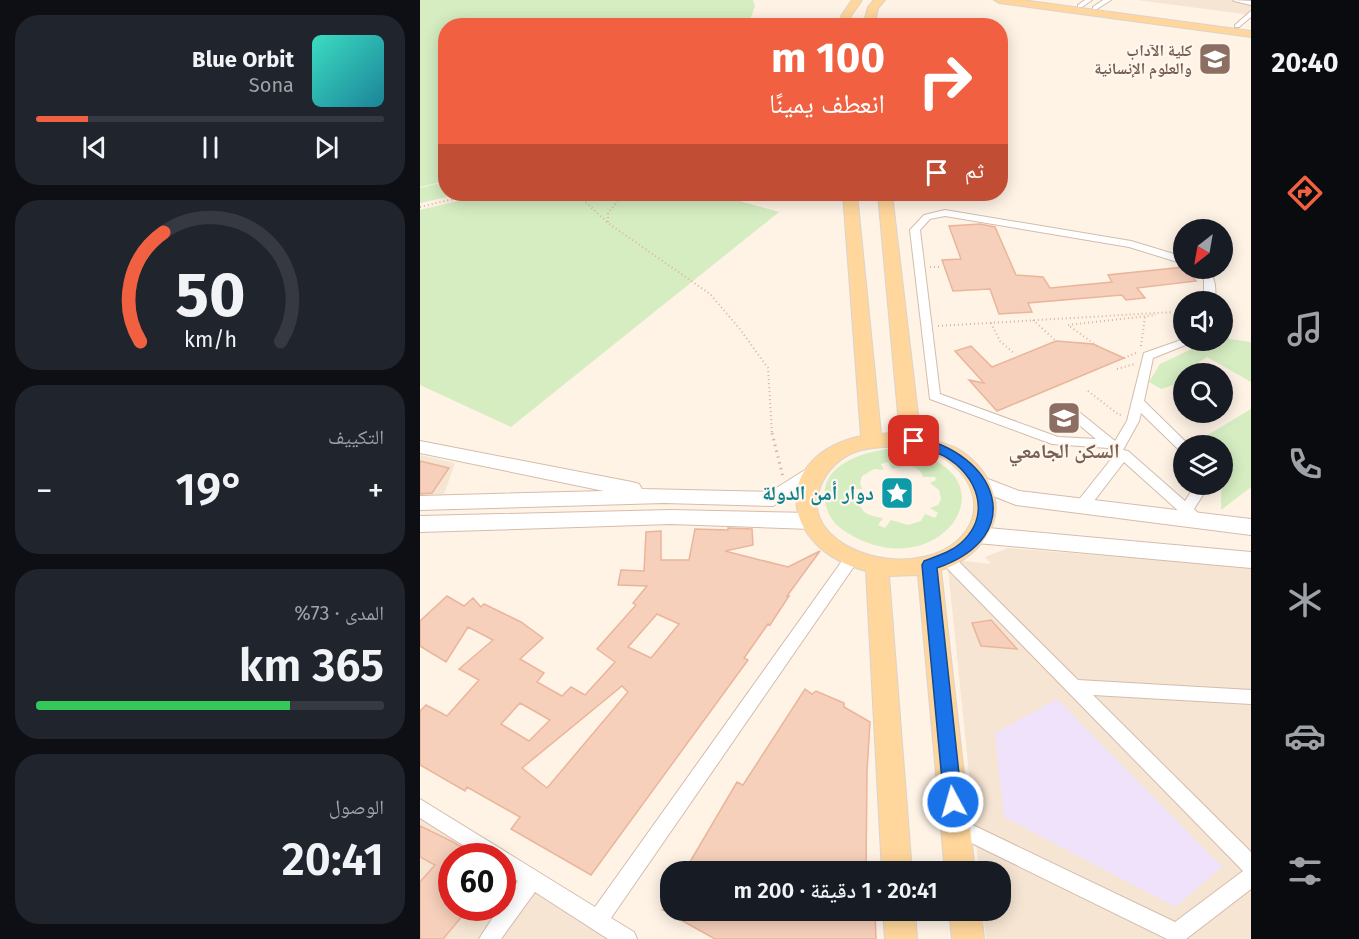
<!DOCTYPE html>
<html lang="ar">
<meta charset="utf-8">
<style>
body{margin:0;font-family:"Fira Sans","Noto Naskh Arabic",sans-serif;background:#20242c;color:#f1f3f6;direction:rtl;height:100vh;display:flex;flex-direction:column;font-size:22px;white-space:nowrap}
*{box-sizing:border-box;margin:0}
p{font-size:20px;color:#9ea1a6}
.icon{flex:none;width:33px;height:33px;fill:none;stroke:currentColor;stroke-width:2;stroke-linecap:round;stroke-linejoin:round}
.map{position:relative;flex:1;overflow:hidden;direction:ltr}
.panel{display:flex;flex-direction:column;gap:15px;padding:15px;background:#0d0f14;width:420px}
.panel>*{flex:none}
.guide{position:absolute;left:18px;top:18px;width:570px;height:183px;border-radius:24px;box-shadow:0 3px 15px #0003;direction:rtl;background:#f16141;color:#fff;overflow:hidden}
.needle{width:39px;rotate:211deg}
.buttons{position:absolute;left:753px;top:219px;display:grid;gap:12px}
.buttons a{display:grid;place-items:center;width:60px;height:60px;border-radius:50%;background:#171b24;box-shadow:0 3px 15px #0003;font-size:30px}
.speed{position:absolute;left:18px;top:843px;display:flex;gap:12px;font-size:30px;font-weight:700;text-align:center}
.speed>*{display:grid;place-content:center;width:78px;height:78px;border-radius:50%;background:#171b24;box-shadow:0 3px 15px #0003;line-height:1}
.speed .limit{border:9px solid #d22;background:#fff;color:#111}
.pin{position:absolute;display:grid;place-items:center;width:51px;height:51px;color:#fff;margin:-26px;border-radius:12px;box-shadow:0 3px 9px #0006}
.me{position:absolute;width:66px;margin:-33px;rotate:354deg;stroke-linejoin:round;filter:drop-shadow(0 0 4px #0008)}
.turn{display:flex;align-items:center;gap:21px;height:126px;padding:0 24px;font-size:27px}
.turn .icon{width:78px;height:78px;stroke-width:2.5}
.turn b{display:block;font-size:42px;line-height:51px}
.then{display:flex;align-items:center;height:57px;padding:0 24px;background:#0003;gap:12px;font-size:22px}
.big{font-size:45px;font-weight:600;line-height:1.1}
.panel .card{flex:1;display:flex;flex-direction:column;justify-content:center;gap:9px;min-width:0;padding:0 21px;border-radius:24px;background:#20242c}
.panel .dial{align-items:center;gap:0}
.dial svg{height:156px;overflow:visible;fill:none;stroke:#363941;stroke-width:7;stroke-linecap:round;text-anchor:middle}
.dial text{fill:#f1f3f6;stroke:none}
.song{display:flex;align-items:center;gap:18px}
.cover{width:72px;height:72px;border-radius:9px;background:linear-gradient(135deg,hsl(170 70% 55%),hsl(190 70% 35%))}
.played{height:6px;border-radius:3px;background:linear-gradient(90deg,#f16141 15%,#363941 15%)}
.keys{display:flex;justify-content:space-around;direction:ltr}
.heat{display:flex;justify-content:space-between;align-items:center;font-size:33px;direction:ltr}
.charge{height:9px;border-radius:4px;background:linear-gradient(90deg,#34c759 73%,#363941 0)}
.trip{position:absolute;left:240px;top:861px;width:351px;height:60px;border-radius:24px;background:#171b24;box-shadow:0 3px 15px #0003;font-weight:600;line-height:60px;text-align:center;direction:rtl}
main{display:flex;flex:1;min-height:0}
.tab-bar{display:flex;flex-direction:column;width:108px;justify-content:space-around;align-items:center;background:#090b0e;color:#9ea1a6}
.tab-bar .icon{width:42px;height:42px}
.tab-bar .current{color:#f16141}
.tab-bar b{font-size:27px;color:#f1f3f6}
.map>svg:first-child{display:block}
.residential{fill:#f6e5d3;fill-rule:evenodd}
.education{fill:#f0e2fb}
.green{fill:#d6edc2;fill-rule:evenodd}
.building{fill:#f6d0bb;stroke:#eab59a;stroke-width:1.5;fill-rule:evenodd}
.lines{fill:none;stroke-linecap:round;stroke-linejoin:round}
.minor-casing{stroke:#d4bcad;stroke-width:2}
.secondary-casing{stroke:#d7bcaa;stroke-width:2}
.primary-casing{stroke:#dcd3cf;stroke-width:2}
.path-far1{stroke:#dbb39d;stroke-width:2;stroke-dasharray:1 3;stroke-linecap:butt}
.path{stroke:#dbb39d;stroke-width:3;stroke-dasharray:1.5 4.5;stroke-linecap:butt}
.minor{fill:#fff;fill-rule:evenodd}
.secondary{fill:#fff;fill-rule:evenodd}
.primary{fill:#ffd69b;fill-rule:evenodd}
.route{fill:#1a73e8;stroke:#114b97;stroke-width:1.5}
.labels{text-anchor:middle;stroke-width:4.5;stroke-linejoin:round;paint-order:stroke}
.far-education-label{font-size:16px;font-weight:bold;fill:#785e54;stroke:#fff7ed;text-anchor:end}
.education-label{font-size:20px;font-weight:bold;fill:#785e54;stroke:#fff7ed}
.culture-label{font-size:20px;font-weight:bold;fill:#0d838f;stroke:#fff7ed;text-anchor:end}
</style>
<main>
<nav class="tab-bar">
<b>20:40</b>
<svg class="icon current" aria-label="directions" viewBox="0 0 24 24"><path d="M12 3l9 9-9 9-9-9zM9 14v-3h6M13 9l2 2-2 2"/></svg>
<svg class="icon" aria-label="music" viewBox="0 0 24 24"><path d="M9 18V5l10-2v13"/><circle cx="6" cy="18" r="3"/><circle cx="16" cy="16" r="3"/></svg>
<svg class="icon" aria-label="phone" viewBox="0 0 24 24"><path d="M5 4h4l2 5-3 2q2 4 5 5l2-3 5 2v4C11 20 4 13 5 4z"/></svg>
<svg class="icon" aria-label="climate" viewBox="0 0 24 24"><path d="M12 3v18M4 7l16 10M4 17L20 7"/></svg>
<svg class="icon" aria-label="car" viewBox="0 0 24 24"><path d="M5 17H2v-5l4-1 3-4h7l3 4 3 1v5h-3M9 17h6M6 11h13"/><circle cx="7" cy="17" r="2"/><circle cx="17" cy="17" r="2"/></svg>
<svg class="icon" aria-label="filters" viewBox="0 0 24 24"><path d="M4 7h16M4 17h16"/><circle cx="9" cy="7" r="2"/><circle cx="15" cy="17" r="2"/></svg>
</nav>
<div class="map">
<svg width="831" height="939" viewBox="0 0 831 939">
<rect width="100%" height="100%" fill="#fef3e5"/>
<path class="residential" d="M717,0H831V15Z
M0,455L35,463L24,494L0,495Z
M588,548L831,567V939H566L563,911L580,910V872L559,871L527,559L571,564L565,557Z
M0,804L216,939H0ZM32,856H82V908H32Z"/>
<path class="education" d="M637,699L802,867L755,907L584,817L575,733Z"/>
<path class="green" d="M0,0H333L335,6L331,17L324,25L26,26L25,181L0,187Z
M25,182L26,194H41L0,203V188Z
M67,194H179L197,200L207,194H294L359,212L91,427L0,385V210Z
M803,338L831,342V382L787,357L773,366L774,373L764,374L763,382L741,389L729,382L740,364L789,341L802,340Z
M831,409V487L801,510L802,446L778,445L776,442Z
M468,449C609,461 522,597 423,530C414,524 408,515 406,505C396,467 439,453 468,449ZM468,462L472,469C484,466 498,462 503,477H515L516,480L510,483L519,490L521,499L518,505L510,508L518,513L515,518L505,514L501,521L488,525L471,520L465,528L458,525L463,518C453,516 444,516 439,504L443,496L431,494V489H442L440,483L442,476L454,469L464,470L461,464Z"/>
<path class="building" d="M560,224L575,227L596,275L623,277L630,288L692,282L688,275L764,267L776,281L717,288L725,298L706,300L702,295L608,303L612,312L579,314L570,289L533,291L522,260L541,259L529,226Z
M636,341L673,344L704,358L577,411L549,380L564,383L535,351L551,346L572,367Z
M0,461L29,468L12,493L0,494Z
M308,528L332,529L333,545L305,551L368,567L400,551L367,596H369L350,625L348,624L324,658L328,660L171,875L91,829L100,817L47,787L45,791L0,765V711L6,705L27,716L59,680L39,669L73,640L48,627L26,662L0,646V621L27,596L44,606L53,598L61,607L64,604L101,622L123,638L100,659L124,673L117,682L142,696L151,687L165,695L195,662L177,649L216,605L213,603L227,586L198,585L201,570L224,571L226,532L241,531V560H269L275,529L308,530ZM237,614L259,624L231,658L208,647ZM202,686L208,692L127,788L102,768ZM100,703L130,720L109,741L81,724Z
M571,620L597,649L561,646L552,623Z
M385,689L392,694L396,691L424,703V707L450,722L447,771L446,872H264L317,782L323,785Z
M0,826L31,841L57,856H32V908H49L23,939H0V882L15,865L0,857Z
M243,910H455L456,939H295Z"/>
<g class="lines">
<g class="minor-casing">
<path id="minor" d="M665,0H672L662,7H658V5Z
M683,0H691L677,9H673V7Z
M813,0L831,1V5L814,1Z
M831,11V17L819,27H815V25Z
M525,210L711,241L764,257V264L709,247L525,216L510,219L500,230L520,394L638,437L676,439L645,413L643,410L645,407H653L695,441L707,421L724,353L764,339L778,340L733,358L724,401L770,446H764V451L759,450L721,413L719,421L703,450L708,451L765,501L776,484H790L774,509L785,520L783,524H773L704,462L667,510H657L655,506L657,502L696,453L688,448L632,444L510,399L490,230L504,215Z
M775,268H787C796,279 796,288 795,302H784V279Z
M432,552L437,554L439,558L437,562L191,918L214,932L217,939H188L115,892L81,939H59L79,908H82V903L98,881L82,871V856H60L0,818V799L175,907L427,554Z
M527,553L532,555L658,680L831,690V704L673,695L831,852V889L766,939H747L529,832L527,826L529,820L536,817L755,922L823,871L522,563L520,559L522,555Z"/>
</g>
<g class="secondary-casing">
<path id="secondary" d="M0,441L212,482L219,484L222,489L350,492L388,468L395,466L402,468L405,473L402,478L353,506L244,503L0,510V496L184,491L0,453Z
M560,476L599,491L831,519V535L596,505L553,488L550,483L553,478Z
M251,510L391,513L398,516L401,521L398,526L391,529L251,524L0,532V516Z
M557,527L831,552V568L557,543L550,541L547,535L550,529Z"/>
</g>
<g class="primary-casing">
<path id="primary" d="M432,0H442L431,16L430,26H420L421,16Z
M454,0H465L458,8L454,26H443L448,7Z
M574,0H602L831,31V37L579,3Z
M423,194H437L461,434L480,432L491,434L478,414L458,194H472L498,414C503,421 509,435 516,440C522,444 531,445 538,449C565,465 586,500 570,530C559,551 543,563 521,570L555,872H525L498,575L469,576L492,872H462L446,571C358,548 350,456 441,436ZM480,446C493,448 507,450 520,456C554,474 568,514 537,541C503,571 431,563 404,526C385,498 408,462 435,452C449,447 465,447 480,446Z
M463,910H495L497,939H465Z
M529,910H561L564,939H532Z"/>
</g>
<path class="path-far1" d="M157,194L188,223L290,294L319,328L348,368L352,434
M0,207L55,194
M188,222V213L200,198L196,194
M510,267H520
M613,320L636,341
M571,323L580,341L595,354
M518,326L753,312
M677,346L648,325L736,315
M721,346L725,317
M704,358L716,353
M697,369L715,364
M668,391L699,415L703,414"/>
<path class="path" d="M352,433L363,477"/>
<use href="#minor" class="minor"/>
<use href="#secondary" class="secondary"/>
<use href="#primary" class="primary"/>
</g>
<path class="route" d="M494,437C577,452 610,536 517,568L542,802L540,809L533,811L527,809L524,802L502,565L504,561C517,556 531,552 541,543C572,515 558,475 524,456C513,450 501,448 489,445L487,441Z"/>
<defs>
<g id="university-square" transform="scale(1.725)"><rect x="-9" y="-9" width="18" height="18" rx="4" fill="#8d6e63" stroke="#fff7ed"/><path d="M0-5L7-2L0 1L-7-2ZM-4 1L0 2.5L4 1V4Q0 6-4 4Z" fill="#fff"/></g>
<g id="sight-square" transform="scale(1.725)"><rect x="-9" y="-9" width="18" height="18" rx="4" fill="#0f9aa8" stroke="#fff7ed"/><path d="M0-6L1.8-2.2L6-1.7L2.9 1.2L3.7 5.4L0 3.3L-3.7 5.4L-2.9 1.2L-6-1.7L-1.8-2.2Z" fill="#fff"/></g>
</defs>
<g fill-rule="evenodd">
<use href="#university-square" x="795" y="59"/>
<use href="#university-square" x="644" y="418"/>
<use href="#sight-square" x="477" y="493"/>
</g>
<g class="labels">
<g class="far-education-label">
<text x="772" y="56">كلية الآداب<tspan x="772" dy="18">والعلوم الإنسانية</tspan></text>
</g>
<g class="education-label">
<text x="644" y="458">السكن الجامعي</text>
</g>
<g class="culture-label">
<text x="454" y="500">دوار أمن الدولة</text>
</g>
</g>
</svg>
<div class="buttons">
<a><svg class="needle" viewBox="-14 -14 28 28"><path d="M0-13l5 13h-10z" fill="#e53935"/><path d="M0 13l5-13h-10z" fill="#9ea1a6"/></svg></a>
<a><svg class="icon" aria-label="sound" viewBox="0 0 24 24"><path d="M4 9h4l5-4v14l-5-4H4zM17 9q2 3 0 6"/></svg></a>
<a><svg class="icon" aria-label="search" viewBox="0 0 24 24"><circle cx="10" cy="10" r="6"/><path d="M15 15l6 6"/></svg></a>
<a><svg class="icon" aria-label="layers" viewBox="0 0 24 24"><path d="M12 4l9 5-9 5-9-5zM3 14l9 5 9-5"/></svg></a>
</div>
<div class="speed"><div class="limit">60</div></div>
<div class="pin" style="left:494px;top:441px;background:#d93025"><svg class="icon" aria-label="arrive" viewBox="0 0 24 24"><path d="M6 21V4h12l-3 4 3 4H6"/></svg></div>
<svg class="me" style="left:533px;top:802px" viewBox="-20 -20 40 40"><circle r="17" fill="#1a73e8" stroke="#fff" stroke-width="3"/><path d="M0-11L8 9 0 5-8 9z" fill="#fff"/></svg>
<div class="trip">20:41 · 1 دقيقة · 200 m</div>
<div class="guide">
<div class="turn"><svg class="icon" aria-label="right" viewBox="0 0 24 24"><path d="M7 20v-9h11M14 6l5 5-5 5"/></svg><div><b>100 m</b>انعطف يمينًا</div></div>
<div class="then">ثم<svg class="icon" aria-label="arrive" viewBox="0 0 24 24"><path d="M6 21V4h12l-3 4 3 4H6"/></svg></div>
</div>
</div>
<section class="panel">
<div class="card">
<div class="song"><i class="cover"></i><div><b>Blue Orbit</b><p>Sona</p></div></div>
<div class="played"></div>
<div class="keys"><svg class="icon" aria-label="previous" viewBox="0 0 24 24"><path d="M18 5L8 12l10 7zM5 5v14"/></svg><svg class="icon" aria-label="pause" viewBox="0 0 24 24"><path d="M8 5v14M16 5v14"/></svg><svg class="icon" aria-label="next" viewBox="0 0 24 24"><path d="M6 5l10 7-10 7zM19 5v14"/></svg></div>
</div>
<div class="card dial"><svg viewBox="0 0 100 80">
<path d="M14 69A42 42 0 1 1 86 69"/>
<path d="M14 69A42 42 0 0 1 26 13" stroke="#f16141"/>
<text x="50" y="56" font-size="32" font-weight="700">50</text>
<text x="50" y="72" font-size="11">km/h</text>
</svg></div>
<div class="card"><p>التكييف</p>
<div class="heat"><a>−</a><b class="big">19°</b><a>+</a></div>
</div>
<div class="card"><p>المدى · 73%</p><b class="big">365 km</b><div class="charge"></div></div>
<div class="card"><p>الوصول</p><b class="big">20:41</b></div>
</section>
</main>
